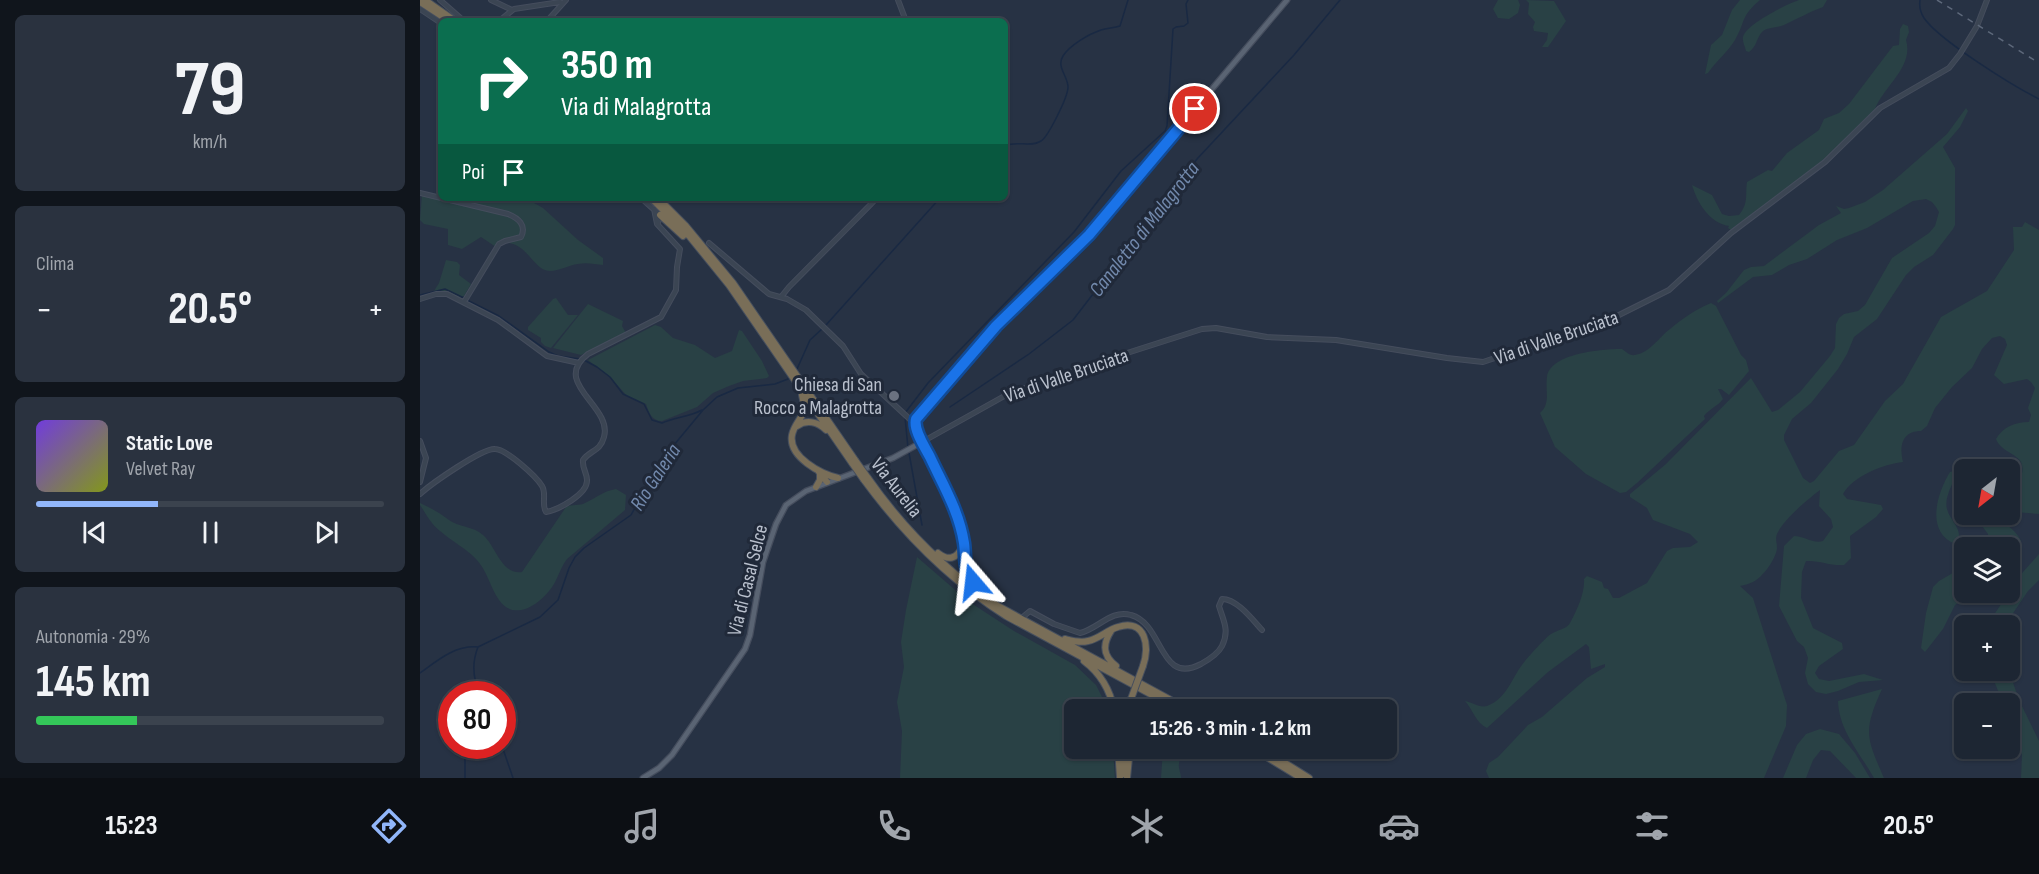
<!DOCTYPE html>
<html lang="it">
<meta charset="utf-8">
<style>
body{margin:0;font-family:"Sofia Sans Condensed",sans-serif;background:#2a323f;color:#f1f3f6;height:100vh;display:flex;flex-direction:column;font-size:22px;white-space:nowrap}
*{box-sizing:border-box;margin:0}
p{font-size:20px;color:#a0a5ac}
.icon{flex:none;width:33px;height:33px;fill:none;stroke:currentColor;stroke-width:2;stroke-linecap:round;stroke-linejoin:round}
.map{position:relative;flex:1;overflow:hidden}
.side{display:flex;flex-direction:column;gap:15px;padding:15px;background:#10151c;width:420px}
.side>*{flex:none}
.top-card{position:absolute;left:18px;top:18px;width:570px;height:183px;border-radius:9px;box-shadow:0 2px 4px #0004,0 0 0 2px #3b434e;background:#0b6e4f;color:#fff;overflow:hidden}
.needle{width:39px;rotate:211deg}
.fabs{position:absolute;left:1534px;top:459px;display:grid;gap:12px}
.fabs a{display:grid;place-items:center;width:66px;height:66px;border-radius:9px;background:#1d2633;box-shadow:0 2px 4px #0004,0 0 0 2px #3b434e;font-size:30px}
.speed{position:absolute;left:18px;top:681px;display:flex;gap:12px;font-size:30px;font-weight:700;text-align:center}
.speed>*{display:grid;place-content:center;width:78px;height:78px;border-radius:50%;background:#1d2633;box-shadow:0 2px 4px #0004,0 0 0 2px #3b434e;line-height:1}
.speed .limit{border:9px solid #d22;background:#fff;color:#111}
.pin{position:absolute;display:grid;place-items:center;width:51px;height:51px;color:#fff;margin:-26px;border:3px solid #fff;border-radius:50%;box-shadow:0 2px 6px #0007}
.me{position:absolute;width:66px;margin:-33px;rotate:343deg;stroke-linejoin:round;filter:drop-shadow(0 0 4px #0008)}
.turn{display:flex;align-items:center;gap:21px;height:126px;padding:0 24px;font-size:27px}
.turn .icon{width:78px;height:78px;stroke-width:2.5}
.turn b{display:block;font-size:42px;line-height:51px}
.then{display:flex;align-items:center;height:57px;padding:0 24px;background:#0003;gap:12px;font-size:22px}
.big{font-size:45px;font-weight:700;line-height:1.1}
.side .widget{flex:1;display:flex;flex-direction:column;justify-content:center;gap:9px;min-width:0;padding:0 21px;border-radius:9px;background:#2a323f}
.side .dial{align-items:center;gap:0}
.dial b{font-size:78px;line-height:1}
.song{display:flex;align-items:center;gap:18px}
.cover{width:72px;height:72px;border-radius:9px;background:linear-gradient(135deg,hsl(260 70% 55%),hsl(70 70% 35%))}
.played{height:6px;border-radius:3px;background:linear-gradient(90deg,#91b6fa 35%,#3b434e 35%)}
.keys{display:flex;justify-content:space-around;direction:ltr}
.heat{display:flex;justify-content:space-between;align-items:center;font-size:33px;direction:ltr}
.charge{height:9px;border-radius:4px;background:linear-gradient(90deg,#34c759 29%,#3b434e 0)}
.trip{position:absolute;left:644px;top:699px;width:333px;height:60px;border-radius:9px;background:#1d2633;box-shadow:0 2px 4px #0004,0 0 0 2px #3b434e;font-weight:700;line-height:60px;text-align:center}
.tab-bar{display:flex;height:96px;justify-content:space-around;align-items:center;background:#0c0f14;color:#a0a5ac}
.tab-bar .icon{width:42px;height:42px}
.tab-bar .current{color:#91b6fa}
.tab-bar b{font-size:27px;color:#f1f3f6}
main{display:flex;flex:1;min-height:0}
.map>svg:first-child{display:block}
.green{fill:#294145}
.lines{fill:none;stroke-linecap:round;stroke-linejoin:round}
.stream{stroke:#192943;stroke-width:1.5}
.minor-casing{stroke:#454d5d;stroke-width:6}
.major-casing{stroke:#454d5d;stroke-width:7}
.highway-casing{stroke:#464f5e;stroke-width:8}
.minor{stroke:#3b4553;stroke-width:4}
.major{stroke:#5a6473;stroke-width:4.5}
.highway{stroke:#796e58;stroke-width:6}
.rail{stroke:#5d687a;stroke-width:1.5;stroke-dasharray:6 6;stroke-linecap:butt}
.highway-bridge-casing{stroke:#464f5e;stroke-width:8;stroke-linecap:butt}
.highway-bridge{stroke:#796e58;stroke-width:6}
.route-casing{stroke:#114b97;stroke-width:15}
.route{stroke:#1a73e8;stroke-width:10}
.worship-dot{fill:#6b7280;stroke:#202939;stroke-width:2}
.labels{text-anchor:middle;stroke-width:6;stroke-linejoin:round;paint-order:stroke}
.street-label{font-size:20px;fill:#b9c0cd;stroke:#202939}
.poi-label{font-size:20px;fill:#b9c0cd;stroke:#202939;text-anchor:end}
.water-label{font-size:21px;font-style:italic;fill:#7289ac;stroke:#202939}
</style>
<main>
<section class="side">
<div class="widget dial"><b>79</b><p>km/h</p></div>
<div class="widget"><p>Clima</p>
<div class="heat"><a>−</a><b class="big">20.5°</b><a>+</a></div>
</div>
<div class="widget">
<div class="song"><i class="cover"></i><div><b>Static Love</b><p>Velvet Ray</p></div></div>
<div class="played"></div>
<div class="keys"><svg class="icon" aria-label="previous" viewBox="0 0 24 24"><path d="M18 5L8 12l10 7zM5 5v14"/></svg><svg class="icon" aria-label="pause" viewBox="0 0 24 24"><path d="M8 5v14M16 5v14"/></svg><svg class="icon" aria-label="next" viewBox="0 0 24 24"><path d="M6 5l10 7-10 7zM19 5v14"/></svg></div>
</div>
<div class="widget"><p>Autonomia · 29%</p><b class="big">145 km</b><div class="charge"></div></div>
</section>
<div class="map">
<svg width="1619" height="778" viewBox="0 0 1619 778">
<rect width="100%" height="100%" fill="#273244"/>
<path class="green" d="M1078,0H1098L1100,5L1098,13L1089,19L1078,18L1073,9Z
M1106,0L1134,1L1146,21L1128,47H1122L1127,40L1128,33L1114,31L1113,27L1115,22L1108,14L1109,3Z
M1320,0H1340C1320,17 1326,21 1315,40C1308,52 1296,61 1288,73L1285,74L1291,45L1302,35L1312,10Z
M1379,0H1407L1403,7C1389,12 1377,19 1364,25C1357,28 1347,27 1342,32C1336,39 1337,46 1329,52L1326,51C1325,46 1322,41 1323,37C1326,24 1367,4 1379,0Z
M1483,24L1488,26L1489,32L1486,40C1494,67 1464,86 1455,109L1403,161L1311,230L1308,228L1309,226C1289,223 1277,202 1272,185L1292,195L1302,214L1309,216L1319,215C1329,203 1325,195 1327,182L1348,170L1352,171L1367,153L1399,130L1404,119L1419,113L1429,104L1473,46L1479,45L1480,29Z
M1546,108L1548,111L1540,127L1523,147L1535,168V225L1533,229L1513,255L1494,267L1486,275L1457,319L1434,337L1427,354L1418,369L1391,403L1372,419L1364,435V440L1383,478L1390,483L1394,481L1419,451L1434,445L1465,401L1483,384L1521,317L1567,291L1594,250L1593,227H1602L1605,222L1619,230V514L1595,512L1590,508V484L1600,480C1611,452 1583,457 1576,439C1583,427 1595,422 1609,422L1611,415L1608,408L1615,388L1611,382L1607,379L1584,384L1574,375L1587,345L1585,339L1580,336L1572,338L1562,349L1552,368L1532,387L1515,408L1507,426L1501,431C1482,431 1479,446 1483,462C1464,464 1433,476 1423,494L1427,499L1461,505L1463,509L1456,517L1430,536L1431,558L1424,565C1410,566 1399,560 1386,561L1382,572L1381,598L1393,628L1422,643L1423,649L1399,666L1395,673L1399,679L1409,681L1444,674L1463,680L1439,682L1418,691L1406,694L1396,692L1388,684L1385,673L1388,658L1384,647L1377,641L1359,606L1364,546L1374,536C1384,536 1393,544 1403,541L1413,527L1411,519L1399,506L1400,490C1387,500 1364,519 1357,534C1355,539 1357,542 1357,548C1356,559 1343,577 1333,582C1329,584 1324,585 1320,586L1333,598L1367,705L1366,726L1344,778H1069L1066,771L1069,763L1078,757L1108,725L1122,717L1167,678L1185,667V664L1171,669L1169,647L1166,644L1128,672L1067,728C1056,723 1053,710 1045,701C1051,702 1060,708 1067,706C1088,698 1092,676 1105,661C1110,655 1126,637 1131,634C1137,630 1147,629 1150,623C1157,610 1165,593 1164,579L1167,576L1182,582L1184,588L1188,589L1193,598H1199L1227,583L1247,551L1253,548L1270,547L1278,542L1270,534L1233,520L1227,508L1210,497V494L1246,464L1331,378L1352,412L1358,410L1380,392L1410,356L1415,348L1416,324L1419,318L1424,314L1438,311L1445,305L1472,258L1509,233L1515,226L1519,212L1516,207L1512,202L1506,199L1493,201L1447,228L1417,240L1387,259L1369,265L1352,275L1333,277L1298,303L1297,301L1306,293L1324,270L1331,267L1344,266L1399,225L1421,213L1416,206L1424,209L1429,208L1445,202L1463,190L1527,134Z
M2,195L93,217L98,221L102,229L99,236L82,240L76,247L61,237L42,249L28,245V229L4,224L0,220Z
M24,198H105L123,208L158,240L183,258V265C175,264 166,262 158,264C149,265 139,271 130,271C114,271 108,244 87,243V241L98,239L105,230L104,224L95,215Z
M26,260L37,262L40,265L39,275L51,284L44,296L39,298L23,292L14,291L19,283Z
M136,298L148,315H158L131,348L125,346L121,342V338L108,330V327L133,299Z
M1291,303L1296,306L1321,355L1326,360L1329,371L1309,395L1301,389H1298L1303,399C1298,406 1289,409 1284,416L1285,419L1217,483L1206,492L1200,493L1166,474L1135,447L1120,413C1131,403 1125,391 1127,377C1130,353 1183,349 1202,349C1206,352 1210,356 1215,355C1231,352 1238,338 1250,329C1262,319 1276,309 1291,303Z
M168,304L203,321L202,326L206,333L161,355L133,348Z
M235,325L241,327L253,338L275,345L295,358L312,351L319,330L322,331L342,361L349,376L347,378L323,381L309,386L293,393L277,407L242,421C232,421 229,413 226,404L207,396L192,379L168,360Z
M1534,471L1536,475C1532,485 1524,499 1527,509C1530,521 1541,526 1539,541L1535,544C1505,532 1517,493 1530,472Z
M196,489L206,495L205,510L147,559C141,567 139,575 134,584C124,601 96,624 79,600C70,587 67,570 56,559C46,548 31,541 20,531C11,524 6,514 0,505V503C11,508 20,513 29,520C38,527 53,526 63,535C76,546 81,575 102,572L146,507C152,504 160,506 165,503C178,497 181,492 196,489Z
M1554,515C1571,514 1594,525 1601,541L1590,554V548L1567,547L1568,534Z
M1619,554V580L1608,591L1585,625H1567L1603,572Z
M497,557L548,601L594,631L655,665L676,685L688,709L654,710V748L693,749L695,778H480L482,731L477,702L484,667L481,642L486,610Z
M1545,566V592L1552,593L1535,605L1523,629L1505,652L1501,648L1506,613L1513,587L1519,581Z
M1570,671H1589L1599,700L1619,741V778H1601L1602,755L1590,722V704L1583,703Z
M1462,689C1443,731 1446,737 1464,778H1454C1440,753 1419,731 1418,701Z
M1400,729L1419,734L1435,753L1450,778H1436L1410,751L1401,750L1393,760L1386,778H1363L1377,745L1386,734Z
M806,749L814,752V755C809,756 805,759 800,758C789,756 761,738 759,764C758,768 761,773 761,778H741L743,749Z"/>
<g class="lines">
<path class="stream" d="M1500,0C1499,7 1500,12 1504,18C1519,40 1593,86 1619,99
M585,146C597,140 610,148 621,141C628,137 648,97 648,87C648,76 636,67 643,56C650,45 669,34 681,30C687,28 694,28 700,26L708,0
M0,295L25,289L44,298
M47,300L79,316L129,352L138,356L160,359
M406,325L520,198
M164,360L177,367L190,377L203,394L224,404L232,420L242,423C255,417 269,417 282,410
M377,369L390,340L402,329
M530,407L609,354L653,320L777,159L874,55L920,0
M485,413L508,383L654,232L701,171L745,131L747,126L753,29L756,27L764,26L768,23L766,4L768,0
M485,417L488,448
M489,453L502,525
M58,647C52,662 53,679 60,694
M0,673C18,660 35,645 58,647L120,617L138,600L149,568L155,557L164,548L211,515L229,483L242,467L249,451L283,410L297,397L318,388L355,384L368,379
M82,746L93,778
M45,778V758L52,746"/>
<g class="minor-casing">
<path id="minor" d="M20,0L44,21
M71,0L92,10
M478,0L486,21
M0,9L21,23
M79,21L94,9L140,2L142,4
M127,21L146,0
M0,193L88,214C98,218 107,225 101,237L85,241L79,244L44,302
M221,198L240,215L238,223
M289,243L349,294L367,299L386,310L423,346L441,374L495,424
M361,297L369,287L457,198
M0,299L16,294H27L78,320L127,356L159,363
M0,441L6,458L0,482
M502,442L588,394L679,362L782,329L796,328L847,337L916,340L1027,358L1063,362L1189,320L1249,290L1311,233L1405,162L1460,108L1529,68L1540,54L1557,26L1567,0
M0,494C11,484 62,448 75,449C86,449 116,476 122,486C127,494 121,504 126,512C138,510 168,494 167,480C167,473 162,468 163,460C170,450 180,452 184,437C193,406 130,383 168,354L241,317L256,290L257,267L260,249L237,224L234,209
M604,616L610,611L634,624L660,633C678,629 691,609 711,615C744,624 739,686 781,664C790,659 798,654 802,646C810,630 803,620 799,606L802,599C817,599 832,619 842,630"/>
</g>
<g class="major-casing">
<path id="major" d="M510,459L495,425L498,416L577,326L669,235L867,0
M223,778L239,768L252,755L325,649L330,635L343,562L356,524L366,505L386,491L473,458L502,442"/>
</g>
<g class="highway-casing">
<path id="highway" d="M5,0L35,21
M0,2L29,21
M231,198L270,237L309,285L432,463
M238,198L265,225L313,283L435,460
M240,215L263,236
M382,395L385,409C382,418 374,425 372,435C368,457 401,474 418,478
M377,426C387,419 398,422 406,430
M510,459C523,486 539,510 543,540C546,558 543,574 558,587
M399,472L407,482
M448,478C483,528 527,572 578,606L769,710
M444,480C483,533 529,580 586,616L760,710
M396,487L400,480V474
M518,553C528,561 537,559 542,547
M691,631C682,645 683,656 696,666
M645,639C653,641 660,643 668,641C679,639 687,630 698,627C726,618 730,647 723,666
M664,661C680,673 690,689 694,710
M708,710L711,699
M724,710L739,705L751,708
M698,748L700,778
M832,748L881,778
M841,748L889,778
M704,774V748
M707,778L710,748"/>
</g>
<use href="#minor" class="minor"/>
<use href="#major" class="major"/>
<use href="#highway" class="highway"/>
<path class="rail" d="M1517,0L1619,63"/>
<g class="highway-bridge-casing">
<path id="highway-bridge" d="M435,460L448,478
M432,463L444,480
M711,699L723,666"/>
</g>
<use href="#highway-bridge" class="highway-bridge"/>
</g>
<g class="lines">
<g class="route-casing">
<path id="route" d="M553,582C543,570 546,557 544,543C539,511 523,485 510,457C505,447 493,430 496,419L576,326L669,235L775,109"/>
</g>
<use href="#route" class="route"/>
</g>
<circle class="worship-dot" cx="474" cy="396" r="6"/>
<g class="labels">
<g class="street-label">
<text transform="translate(1136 337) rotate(-19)" y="7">Via di Valle Bruciata</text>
<text transform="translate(646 375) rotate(-19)" y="7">Via di Valle Bruciata</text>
<text transform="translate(477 487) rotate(52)" y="7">Via Aurelia</text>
<text transform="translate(327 580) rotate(-76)" y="7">Via di Casal Selce</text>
</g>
<g class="poi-label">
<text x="462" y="391">Chiesa di San<tspan x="462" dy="23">Rocco a Malagrotta</tspan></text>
</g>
<g class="water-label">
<text transform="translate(724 229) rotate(-52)" y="7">Canaletto di Malagrotta</text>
<text transform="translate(235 477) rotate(-57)" y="7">Rio Galeria</text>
</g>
</g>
</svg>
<div class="fabs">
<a><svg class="needle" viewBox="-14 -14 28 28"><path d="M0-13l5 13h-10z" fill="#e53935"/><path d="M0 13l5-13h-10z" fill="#a0a5ac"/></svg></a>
<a><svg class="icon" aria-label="layers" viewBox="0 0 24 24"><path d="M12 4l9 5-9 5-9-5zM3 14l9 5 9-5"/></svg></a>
<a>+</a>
<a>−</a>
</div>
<div class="speed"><div class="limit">80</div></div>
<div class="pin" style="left:775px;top:109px;background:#d93025"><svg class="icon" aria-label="arrive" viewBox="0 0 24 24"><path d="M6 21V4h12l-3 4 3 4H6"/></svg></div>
<svg class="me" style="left:553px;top:582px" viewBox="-20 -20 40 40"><path d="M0-17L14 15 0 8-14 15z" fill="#1a73e8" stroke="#fff" stroke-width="4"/></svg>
<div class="trip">15:26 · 3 min · 1.2 km</div>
<div class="top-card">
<div class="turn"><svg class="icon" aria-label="right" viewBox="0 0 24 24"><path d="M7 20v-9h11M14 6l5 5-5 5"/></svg><div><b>350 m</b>Via di Malagrotta</div></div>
<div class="then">Poi<svg class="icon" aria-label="arrive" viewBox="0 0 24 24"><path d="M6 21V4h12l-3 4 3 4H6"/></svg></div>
</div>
</div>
</main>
<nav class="tab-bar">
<b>15:23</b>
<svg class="icon current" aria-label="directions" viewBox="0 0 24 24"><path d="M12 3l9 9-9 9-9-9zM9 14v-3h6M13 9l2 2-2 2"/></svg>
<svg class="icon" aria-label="music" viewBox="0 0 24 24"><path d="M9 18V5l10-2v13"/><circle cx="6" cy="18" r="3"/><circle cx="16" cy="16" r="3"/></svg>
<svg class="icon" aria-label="phone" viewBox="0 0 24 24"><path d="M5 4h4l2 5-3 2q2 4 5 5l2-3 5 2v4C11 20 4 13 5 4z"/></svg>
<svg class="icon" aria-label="climate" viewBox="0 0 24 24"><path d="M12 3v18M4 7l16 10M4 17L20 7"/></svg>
<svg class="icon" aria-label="car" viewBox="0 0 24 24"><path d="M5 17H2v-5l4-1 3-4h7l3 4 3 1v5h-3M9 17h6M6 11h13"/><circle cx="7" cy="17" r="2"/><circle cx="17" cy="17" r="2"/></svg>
<svg class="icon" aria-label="filters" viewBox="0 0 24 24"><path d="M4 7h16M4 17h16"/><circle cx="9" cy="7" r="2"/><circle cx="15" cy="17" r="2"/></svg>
<b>20.5°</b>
</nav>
